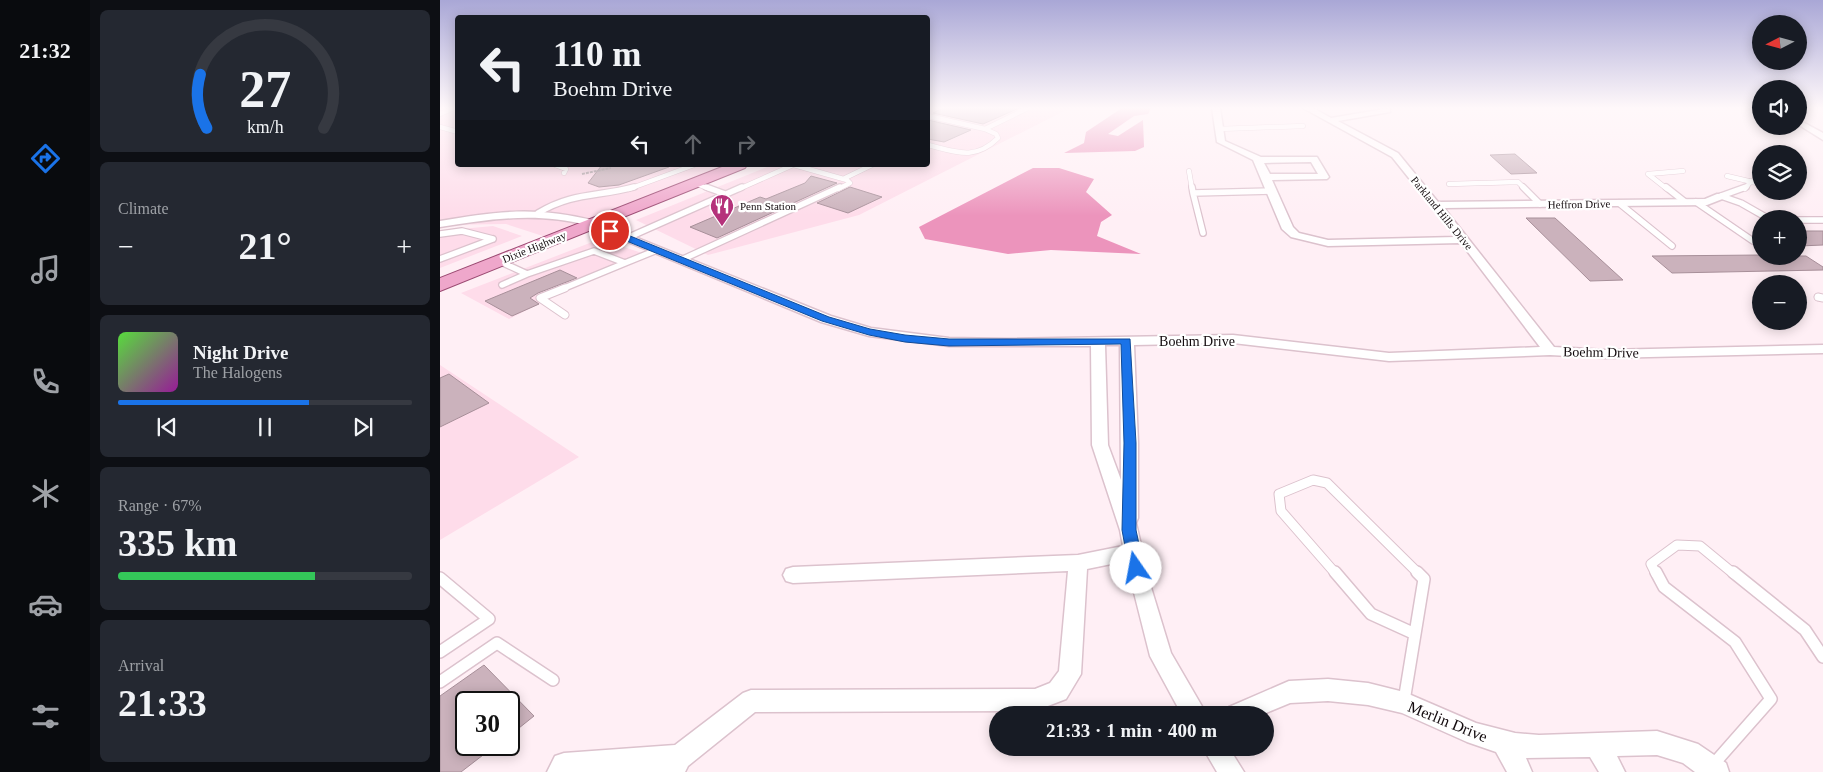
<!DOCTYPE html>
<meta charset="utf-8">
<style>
body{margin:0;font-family:Georgia,serif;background:#242831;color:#f1f3f6;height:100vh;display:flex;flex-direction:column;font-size:19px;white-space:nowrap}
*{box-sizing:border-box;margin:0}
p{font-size:16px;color:#9ea1a6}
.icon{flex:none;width:28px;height:28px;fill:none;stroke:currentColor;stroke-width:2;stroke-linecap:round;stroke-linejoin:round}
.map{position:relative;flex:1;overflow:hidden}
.details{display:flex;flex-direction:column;gap:10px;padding:10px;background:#0d0f14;width:350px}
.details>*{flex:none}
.top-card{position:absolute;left:15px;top:15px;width:475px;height:152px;border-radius:5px;box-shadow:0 2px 12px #0003;background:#171b24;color:#f1f3f6;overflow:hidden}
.needle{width:32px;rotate:264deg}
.tools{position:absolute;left:1312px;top:15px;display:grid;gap:10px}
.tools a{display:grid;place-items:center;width:55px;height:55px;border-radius:50%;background:#171b24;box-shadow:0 2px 12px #0003;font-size:25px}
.speed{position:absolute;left:15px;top:691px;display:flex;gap:10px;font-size:25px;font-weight:700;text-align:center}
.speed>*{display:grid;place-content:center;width:65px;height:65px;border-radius:50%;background:#171b24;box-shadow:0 2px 12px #0003;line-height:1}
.speed .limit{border:2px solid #111;border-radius:8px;background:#fff;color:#111}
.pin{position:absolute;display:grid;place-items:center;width:42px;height:42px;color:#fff;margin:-21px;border:2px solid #fff;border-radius:50%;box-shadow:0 1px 5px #0007}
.me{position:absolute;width:55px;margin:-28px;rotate:348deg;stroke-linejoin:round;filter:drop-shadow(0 0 4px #0008)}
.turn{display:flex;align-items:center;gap:18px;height:105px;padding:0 15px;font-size:22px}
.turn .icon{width:65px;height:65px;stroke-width:2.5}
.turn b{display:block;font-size:35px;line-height:42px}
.lanes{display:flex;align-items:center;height:48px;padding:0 15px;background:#0003;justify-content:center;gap:25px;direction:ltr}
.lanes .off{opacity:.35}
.big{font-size:38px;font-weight:600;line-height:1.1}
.details .card{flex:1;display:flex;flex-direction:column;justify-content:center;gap:8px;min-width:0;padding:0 18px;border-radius:8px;background:#242831}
.details .dial{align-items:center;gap:0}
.dial svg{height:130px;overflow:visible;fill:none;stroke:#363941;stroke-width:7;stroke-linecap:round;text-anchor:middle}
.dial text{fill:#f1f3f6;stroke:none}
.song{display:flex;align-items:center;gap:15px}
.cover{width:60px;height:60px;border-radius:8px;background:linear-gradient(135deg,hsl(110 70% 55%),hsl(300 70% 35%))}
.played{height:5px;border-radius:2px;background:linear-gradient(90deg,#1a73e8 65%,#363941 65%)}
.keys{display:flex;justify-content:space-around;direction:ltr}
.heat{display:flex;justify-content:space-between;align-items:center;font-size:28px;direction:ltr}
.charge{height:8px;border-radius:4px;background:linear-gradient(90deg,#34c759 67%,#363941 0)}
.trip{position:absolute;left:549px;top:706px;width:285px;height:50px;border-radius:25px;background:#171b24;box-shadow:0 2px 12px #0003;font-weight:600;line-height:50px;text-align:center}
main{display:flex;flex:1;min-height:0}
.tab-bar{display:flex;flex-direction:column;width:90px;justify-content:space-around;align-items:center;background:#090b0e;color:#9ea1a6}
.tab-bar .icon{width:35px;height:35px}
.tab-bar .current{color:#1a73e8}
.tab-bar b{font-size:22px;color:#f1f3f6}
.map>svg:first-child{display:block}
.built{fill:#fedcea}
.water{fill:#ec94bc}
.building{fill:#cbb2bc;stroke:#a78f99}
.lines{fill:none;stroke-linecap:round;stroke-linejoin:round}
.lane-far4-casing{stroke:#dcc2cd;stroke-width:5.5}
.lane-far3-casing{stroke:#dcc2cd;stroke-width:8}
.lane-far2-casing{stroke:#dcc2cd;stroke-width:9}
.lane-far1-casing{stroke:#dcc2cd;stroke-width:11}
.lane-casing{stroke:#dcc2cd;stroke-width:14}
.street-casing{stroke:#dcc2cd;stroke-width:3}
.primary-casing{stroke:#9b4a72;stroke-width:2}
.path{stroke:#b3a5aa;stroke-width:2;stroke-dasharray:3 1;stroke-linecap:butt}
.lane-far4{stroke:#fff;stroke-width:4.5}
.lane-far3{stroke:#fff;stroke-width:5.5}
.lane-far2{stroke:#fff;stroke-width:7}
.lane-far1{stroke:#fff;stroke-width:9}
.lane{stroke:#fff;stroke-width:11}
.street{fill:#fff;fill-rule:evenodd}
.primary{fill:#efa7cb;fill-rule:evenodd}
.route{fill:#1a73e8;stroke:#114b97}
.labels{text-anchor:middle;stroke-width:4.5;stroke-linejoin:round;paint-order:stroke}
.far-street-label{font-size:11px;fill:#120a0d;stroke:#fff}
.far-poi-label{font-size:11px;fill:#120a0d;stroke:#fff;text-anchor:start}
.street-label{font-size:14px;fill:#120a0d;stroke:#fff}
.near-street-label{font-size:16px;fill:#120a0d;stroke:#fff}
</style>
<main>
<nav class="tab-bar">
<b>21:32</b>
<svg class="icon current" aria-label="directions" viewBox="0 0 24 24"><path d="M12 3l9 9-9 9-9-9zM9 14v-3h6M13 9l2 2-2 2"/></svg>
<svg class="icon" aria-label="music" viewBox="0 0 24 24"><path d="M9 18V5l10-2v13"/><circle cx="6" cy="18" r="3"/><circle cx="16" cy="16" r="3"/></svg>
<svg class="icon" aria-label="phone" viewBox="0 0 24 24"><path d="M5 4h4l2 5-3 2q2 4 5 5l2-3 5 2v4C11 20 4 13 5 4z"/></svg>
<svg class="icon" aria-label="climate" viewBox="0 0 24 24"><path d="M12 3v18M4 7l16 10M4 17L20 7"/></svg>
<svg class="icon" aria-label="car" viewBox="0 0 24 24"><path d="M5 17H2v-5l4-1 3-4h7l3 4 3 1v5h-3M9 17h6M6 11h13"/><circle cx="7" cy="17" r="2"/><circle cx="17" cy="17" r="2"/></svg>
<svg class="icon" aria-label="filters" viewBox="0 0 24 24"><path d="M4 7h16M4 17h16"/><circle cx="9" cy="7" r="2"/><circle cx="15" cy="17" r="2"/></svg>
</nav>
<section class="details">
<div class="card dial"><svg viewBox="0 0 100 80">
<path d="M14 69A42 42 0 1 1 86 69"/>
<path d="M14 69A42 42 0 0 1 10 36" stroke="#1a73e8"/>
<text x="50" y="56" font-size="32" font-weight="700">27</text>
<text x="50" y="72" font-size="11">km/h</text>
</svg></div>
<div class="card"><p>Climate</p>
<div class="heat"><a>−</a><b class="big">21°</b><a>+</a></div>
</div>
<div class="card">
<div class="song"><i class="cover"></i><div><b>Night Drive</b><p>The Halogens</p></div></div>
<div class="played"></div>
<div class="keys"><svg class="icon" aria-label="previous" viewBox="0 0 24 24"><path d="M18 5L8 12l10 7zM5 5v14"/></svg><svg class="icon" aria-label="pause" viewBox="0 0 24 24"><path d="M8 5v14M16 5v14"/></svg><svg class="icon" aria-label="next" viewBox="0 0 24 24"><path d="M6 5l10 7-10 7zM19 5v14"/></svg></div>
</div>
<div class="card"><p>Range · 67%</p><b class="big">335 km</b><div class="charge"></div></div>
<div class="card"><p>Arrival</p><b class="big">21:33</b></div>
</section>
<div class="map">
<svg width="1383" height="772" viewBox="0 0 1383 772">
<rect width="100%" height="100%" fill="#ffeff5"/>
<path class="built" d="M0,108H17L18,165H300L112,239L66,224L0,225Z
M488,108H630L419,215L268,255L196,220L332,165H488Z
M53,226L82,236L0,268V231Z
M160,239L202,253L69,319L21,293Z
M0,365L139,457L0,540Z"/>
<path class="water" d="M682,108H711L708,114L694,116L668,134L678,136L703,120L704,147L695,151L624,153L644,143L646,132Z
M593,168H619L654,179L646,192L672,215L661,222L657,236L701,254L611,250L568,254L485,239L479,227Z"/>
<path class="building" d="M503,108H579L543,124L493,113Z
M488,120L531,130L504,142L488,139Z
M1075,154L1097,173L1071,174L1050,155Z
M162,165H229V167L179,185L159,187L148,183Z
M371,176L397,183L277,238L250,227L320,197L326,199L365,183Z
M410,187L442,197L408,213L377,203Z
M1086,218H1115L1183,280L1150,281Z
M1359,231H1383V245L1359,246Z
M1321,255V256H1366L1383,267V270L1232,273L1212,256Z
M120,270L137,278L98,293L90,298L99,304L72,316L45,301Z
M9,374L49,403L0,427V378Z
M44,665L94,716L69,736V702H26V745H56L21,772H0V696Z"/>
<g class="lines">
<g class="lane-far4-casing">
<path id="lane-far4" d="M0,114L14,108
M488,116L545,129L588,108
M0,127L18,132
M779,129L863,126
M488,145C516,152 535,161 558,138L556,134L545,129
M115,165L126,169L124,173
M354,165L407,180L410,183L398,189
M749,171L752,189
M1287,176L1321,184
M403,179L432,165
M254,183L270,189
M1009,184L1078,182L1085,189
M189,189L254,165
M299,189L353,165
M1227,189L1208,174L1243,171
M1305,189L1311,181"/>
</g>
<g class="lane-far3-casing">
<path id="lane-far3" d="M266,187L285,194
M752,187L753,193
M1083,187L1100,204
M1226,187L1245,202
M1281,196L1301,203L1329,219
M1281,196L1306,187
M1256,202L1313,241
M1179,203L1232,246
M98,213C133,192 157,197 194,187
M1359,220H1383
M763,233L753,193L833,191
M0,234L22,231L53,239
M187,238L302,187
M0,259L53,239
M241,260L400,187
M59,261L87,274L62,285
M185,263L217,250
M87,274L154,251L185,263L122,289"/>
</g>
<g class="lane-far2-casing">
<path id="lane-far2" d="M125,288L100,298L125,315
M1378,297L1383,298"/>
</g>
<g class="lane-far1-casing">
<path id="lane-far1" d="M896,574L841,511L839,494L873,480L887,483L979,574
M1216,574L1211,564L1237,545L1260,546L1294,574"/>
</g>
<g class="lane-casing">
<path id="lane" d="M895,572L931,614L975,634
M1216,572L1224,587L1295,642L1331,699L1272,766
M1293,572L1365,630L1383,657
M0,578L49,619L0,652
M975,634L984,579L977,572
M0,682L57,643L113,680
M964,701L975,634"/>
</g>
<g class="street-casing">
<path id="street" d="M772,108H780L785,141L821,157H877L889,177L887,179L832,180L853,227L859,233L888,240L1016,237L952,157L863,108H873L891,118L950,108V112L898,121L958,153L998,202L1265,199L1277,194H1285V198L1267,205L1004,208L1114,347L1166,350L1383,345V353L1166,358L1110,355L949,361L793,343L694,345L698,443V518L696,523L710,584L731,653L767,715H742L710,656L686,561L647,569L641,674L626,699L595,711L315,712L248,766L245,772H107L115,756L124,753L235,745L303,693L311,690L595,689L610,683L619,671L628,571L353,583L346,581L343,575L346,569L353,567L638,555L683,546L680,530L652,445L651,346H509L429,336L381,322L147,225C97,212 50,219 0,227V221C57,211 98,206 155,221L391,316L431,328L509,338L567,339L793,335L949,353L1100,347L1021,243L888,246L851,237L842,229L813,160L777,142ZM871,162L878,174H830L824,163ZM665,345H680L681,480L668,445Z
M1359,120L1383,133V140L1359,125Z
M888,679L928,683L964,692L1036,723L1075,733L1099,735L1217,731L1258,744L1286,763L1289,772H1255L1243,763L1217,755L1177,756L1185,772H1159L1150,757L1086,758L1092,772H1067L1056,752L1027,742L962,713L928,705L888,701L850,703L821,715H785L789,707L849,681Z
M763,748H789L804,772H777Z"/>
</g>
<g class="primary-casing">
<path id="primary" d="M287,165H307L305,168L0,291V278Z"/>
</g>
<path class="path" d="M142,174L171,168"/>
<use href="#lane-far4" class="lane-far4"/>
<use href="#lane-far3" class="lane-far3"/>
<use href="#lane-far2" class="lane-far2"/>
<use href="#lane-far1" class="lane-far1"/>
<use href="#lane" class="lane"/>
<use href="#street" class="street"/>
<use href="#primary" class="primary"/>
</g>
<linearGradient id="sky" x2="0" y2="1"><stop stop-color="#a9a7d6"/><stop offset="0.5" stop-color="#fff8fa"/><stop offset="1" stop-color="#fff8fa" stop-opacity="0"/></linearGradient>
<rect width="1383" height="216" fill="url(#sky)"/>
<path class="route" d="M167,229H173L389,317L430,329L465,335L509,339H690L696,443V530L704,568L702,572L696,574L691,572L689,568L682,530L684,443L681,344L509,346L465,342L429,335L382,321L167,233Z"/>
<defs>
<g id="restaurant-pin" transform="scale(1.25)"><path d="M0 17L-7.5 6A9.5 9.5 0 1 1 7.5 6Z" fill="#b5327b" stroke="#fff"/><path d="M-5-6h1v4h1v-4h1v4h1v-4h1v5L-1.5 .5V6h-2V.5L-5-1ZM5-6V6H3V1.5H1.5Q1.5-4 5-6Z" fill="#fff"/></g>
</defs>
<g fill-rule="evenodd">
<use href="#restaurant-pin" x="282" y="206"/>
</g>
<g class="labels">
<g class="far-street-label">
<text transform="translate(1139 204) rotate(-1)" y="4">Heffron Drive</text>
<text transform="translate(1002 213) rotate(51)" y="4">Parkland Hills Drive</text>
<text transform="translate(94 247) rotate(-22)" y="4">Dixie Highway</text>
</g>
<g class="far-poi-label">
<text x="300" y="210">Penn Station</text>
</g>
<g class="street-label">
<text x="757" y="346">Boehm Drive</text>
<text transform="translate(1161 352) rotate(1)" y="5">Boehm Drive</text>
</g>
<g class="near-street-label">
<text transform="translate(1008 721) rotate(22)" y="6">Merlin Drive</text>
</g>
</g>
</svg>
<div class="tools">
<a><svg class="needle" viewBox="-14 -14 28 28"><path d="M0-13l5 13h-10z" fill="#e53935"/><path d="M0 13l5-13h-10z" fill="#9ea1a6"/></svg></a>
<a><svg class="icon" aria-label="sound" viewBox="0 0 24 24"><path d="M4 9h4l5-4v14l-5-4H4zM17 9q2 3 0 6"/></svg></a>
<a><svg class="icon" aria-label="layers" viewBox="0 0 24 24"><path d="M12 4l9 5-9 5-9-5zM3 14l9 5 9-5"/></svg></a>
<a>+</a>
<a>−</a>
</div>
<div class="speed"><div class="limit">30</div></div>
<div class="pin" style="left:170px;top:231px;background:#d93025"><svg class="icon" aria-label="arrive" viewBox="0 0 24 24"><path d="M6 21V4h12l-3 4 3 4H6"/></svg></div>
<svg class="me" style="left:696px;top:568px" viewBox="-20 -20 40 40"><circle r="19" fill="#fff"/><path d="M0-13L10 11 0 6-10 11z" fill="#1a73e8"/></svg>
<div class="trip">21:33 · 1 min · 400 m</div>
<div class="top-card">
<div class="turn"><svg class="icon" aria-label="left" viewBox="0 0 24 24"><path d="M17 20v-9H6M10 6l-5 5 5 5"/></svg><div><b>110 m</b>Boehm Drive</div></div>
<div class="lanes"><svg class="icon" aria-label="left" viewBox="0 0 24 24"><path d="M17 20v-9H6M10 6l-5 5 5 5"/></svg><svg class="icon off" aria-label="ahead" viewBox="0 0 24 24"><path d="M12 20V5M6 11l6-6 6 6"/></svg><svg class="icon off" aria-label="right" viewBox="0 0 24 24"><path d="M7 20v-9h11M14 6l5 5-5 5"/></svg></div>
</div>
</div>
</main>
